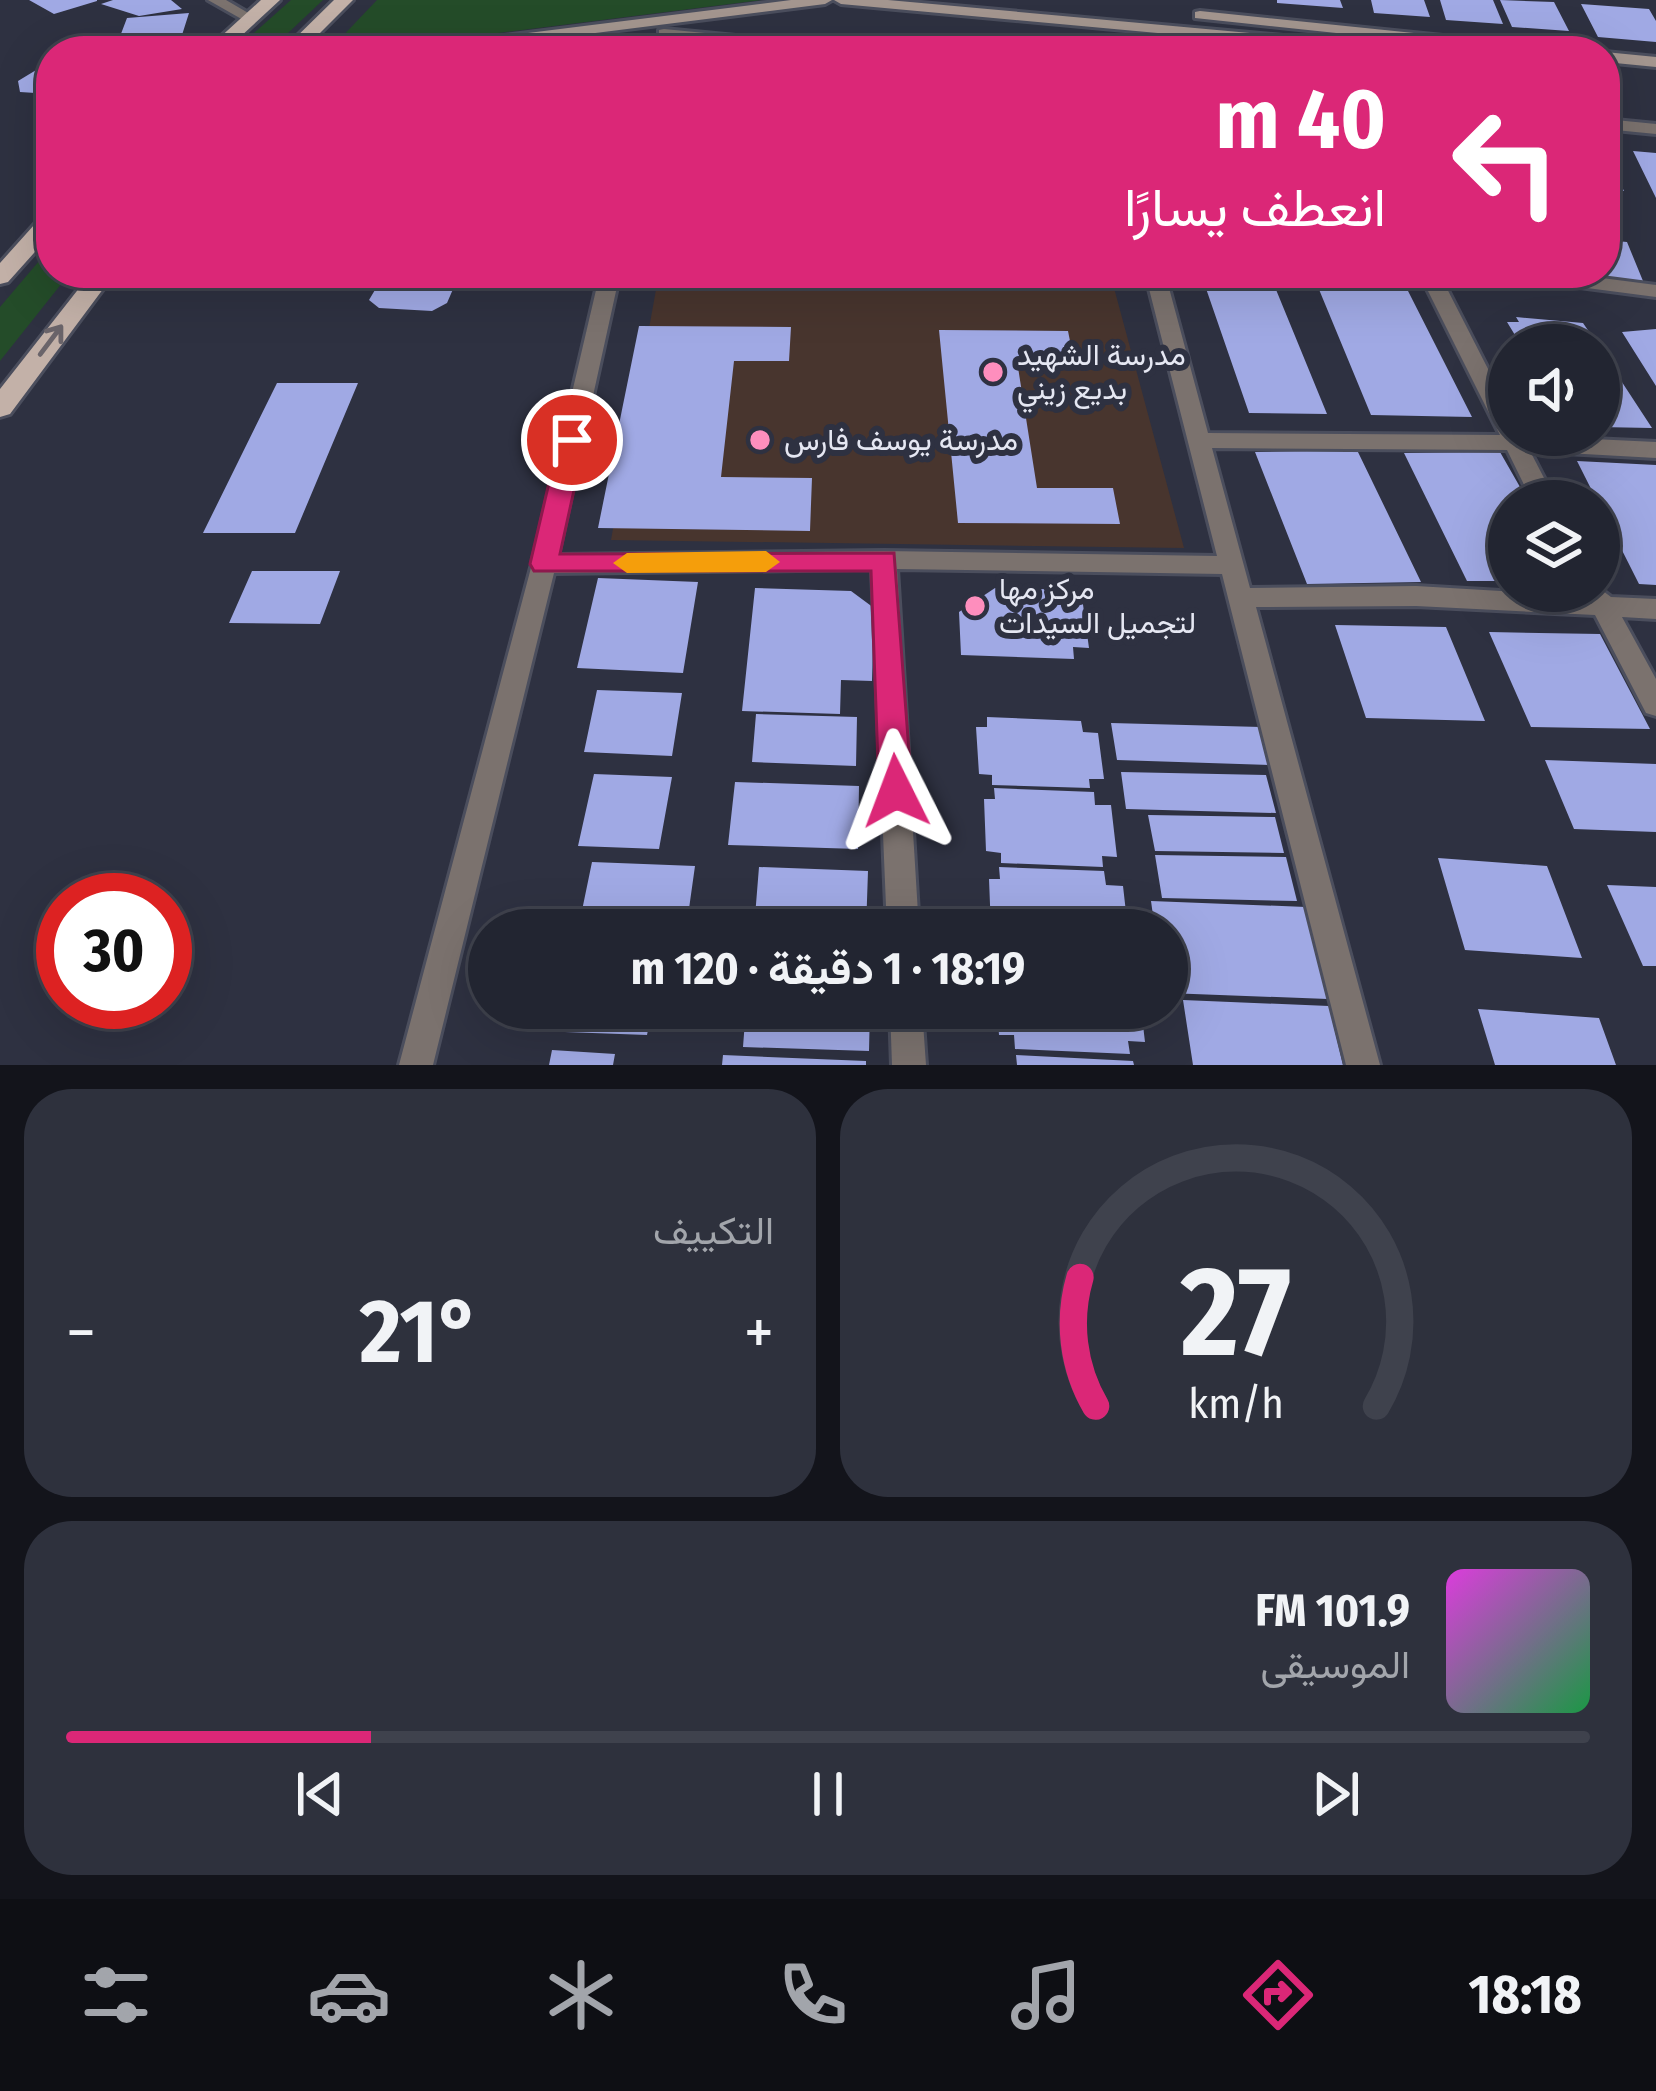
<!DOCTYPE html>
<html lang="ar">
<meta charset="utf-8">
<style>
body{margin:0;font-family:"Fira Sans Condensed",Vazirmatn,sans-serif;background:#2e313d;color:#f1f3f6;direction:rtl;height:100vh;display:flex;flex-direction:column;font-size:45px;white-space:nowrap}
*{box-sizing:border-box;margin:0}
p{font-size:39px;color:#a2a5ab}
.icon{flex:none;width:66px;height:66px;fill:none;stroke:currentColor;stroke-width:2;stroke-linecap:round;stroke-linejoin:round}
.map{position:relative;height:1065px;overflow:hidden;direction:ltr}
.drawer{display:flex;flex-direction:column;gap:24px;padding:24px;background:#13141b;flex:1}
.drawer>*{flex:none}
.banner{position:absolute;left:36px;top:36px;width:1584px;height:252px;border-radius:48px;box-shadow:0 12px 48px #0002,0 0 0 3px #3f424d;direction:rtl;background:#db2777;color:#fff;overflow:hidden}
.buttons{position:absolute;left:1488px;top:324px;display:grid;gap:24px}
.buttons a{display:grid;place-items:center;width:132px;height:132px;border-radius:50%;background:#222531;box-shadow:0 12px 48px #0002,0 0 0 3px #3f424d;font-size:60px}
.speed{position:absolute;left:36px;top:873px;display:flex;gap:24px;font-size:60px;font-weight:700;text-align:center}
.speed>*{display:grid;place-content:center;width:156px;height:156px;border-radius:50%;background:#222531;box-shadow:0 12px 48px #0002,0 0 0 3px #3f424d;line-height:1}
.speed .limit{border:18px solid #d22;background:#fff;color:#111}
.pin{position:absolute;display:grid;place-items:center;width:102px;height:102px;color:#fff;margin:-51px;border:6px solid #fff;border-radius:50%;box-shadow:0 3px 12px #0007}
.me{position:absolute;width:132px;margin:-66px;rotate:357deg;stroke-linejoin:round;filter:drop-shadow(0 0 9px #0008)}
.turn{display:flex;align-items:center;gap:42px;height:252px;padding:0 36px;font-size:54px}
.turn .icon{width:156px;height:156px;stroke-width:2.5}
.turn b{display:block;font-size:84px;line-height:102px}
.big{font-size:90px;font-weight:700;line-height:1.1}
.drawer .widget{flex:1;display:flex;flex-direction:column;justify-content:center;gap:18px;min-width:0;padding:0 42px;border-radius:48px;background:#2e313d}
.drawer .dial{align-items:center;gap:0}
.dial svg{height:312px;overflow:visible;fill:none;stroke:#3f424d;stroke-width:7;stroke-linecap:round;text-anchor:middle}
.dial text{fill:#f1f3f6;stroke:none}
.song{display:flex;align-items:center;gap:36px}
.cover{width:144px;height:144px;border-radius:18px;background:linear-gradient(135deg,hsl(300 70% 55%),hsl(140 70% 35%))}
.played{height:12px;border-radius:6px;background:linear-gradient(90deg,#db2777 20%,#3f424d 20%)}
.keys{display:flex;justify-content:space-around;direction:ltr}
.heat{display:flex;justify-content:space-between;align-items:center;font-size:66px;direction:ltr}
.drawer .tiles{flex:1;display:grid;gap:24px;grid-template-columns:1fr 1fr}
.widget:last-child{grid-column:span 2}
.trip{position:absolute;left:468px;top:909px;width:720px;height:120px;border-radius:60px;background:#222531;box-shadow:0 12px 48px #0002,0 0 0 3px #3f424d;font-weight:700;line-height:120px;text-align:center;direction:rtl}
.tabs{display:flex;height:192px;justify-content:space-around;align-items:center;background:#0e0f14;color:#a2a5ab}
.tabs .icon{width:84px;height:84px}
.tabs .on{color:#db2777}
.tabs b{font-size:54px;color:#f1f3f6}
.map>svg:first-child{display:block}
.education{fill:#48352e}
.green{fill:#244c29}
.building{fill:#a0a9e4}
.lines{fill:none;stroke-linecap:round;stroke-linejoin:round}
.street-casing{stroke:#4b4e5d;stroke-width:6}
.secondary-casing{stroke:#4b4e5d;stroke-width:6}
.primary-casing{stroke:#4b4e5d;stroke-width:6}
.street{fill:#7b726e;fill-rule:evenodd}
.secondary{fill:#a4968f;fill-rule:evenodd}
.primary{fill:#c3b1a8;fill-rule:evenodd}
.oneway{stroke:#6a646a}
.route{fill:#db2777;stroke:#8e194d;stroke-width:3}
.slow{fill:#f59e0b}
.poi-dot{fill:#fe8ebd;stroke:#2e3141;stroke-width:4.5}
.labels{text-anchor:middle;stroke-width:12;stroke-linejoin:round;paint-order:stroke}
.poi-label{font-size:30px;fill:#e5e7f2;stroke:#2e3141;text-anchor:start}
</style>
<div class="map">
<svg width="1656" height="1065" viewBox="0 0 1656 1065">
<rect width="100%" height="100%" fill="#2e3141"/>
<path class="education" d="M659,273H1110L1184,548L611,540Z"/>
<path class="green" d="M291,0H323L269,51H234Z
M377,0H762L355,51L335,44Z
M51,247V273H70L0,361V307Z"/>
<path class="building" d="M29,0H97V1L54,14Z
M113,0H171L182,9L139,16L101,4Z
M1277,0H1340L1343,8L1277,3Z
M1371,0H1424L1430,17L1374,13Z
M1440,0H1493L1503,24L1446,20Z
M1500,0L1554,2L1569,31L1512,27Z
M1581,4L1649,9L1656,21V42L1598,37Z
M189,13L182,35L116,47L127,18Z
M51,61V94L20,92L18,81Z
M1633,151L1656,153V198Z
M1605,153L1624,191L1605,189Z
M1605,240L1627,242L1643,281L1605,277Z
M253,273H310L305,281L249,280Z
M385,273H460L447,303L432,311L379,308L369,300Z
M1201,274L1270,275L1327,414L1249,413Z
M1318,287L1407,289L1472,417L1371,415Z
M1516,317L1583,323L1598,345H1521L1507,322H1519Z
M639,326L791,327L789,361H734L721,477L812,478L810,531L598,528Z
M1656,329V386L1622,332Z
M939,330L1068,331L1074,361H1017L1037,488H1113L1120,524L958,523Z
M1599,347L1652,428L1599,427Z
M277,383H358L295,533H203Z
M1357,450L1421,582L1307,584L1255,452Z
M1500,452L1528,501H1509V581H1467L1404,453Z
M1577,461L1656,465V585L1639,584Z
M252,571H340L320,624L229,623Z
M598,578L698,582L683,673L577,668Z
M755,588L851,591L874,608L872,681L841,680L840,714L742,711Z
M995,588L1081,590L1089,648L1073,647L1074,659L961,655L959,612Z
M1335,625L1446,627L1485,721L1366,718Z
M1489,632L1600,634L1650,729L1531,727Z
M597,690L682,693L672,756L584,752Z
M756,714L857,717L856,766L752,762Z
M987,717L1081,721L1083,732L1098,733L1104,779H1089L1090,788L992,785V775L979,774L976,727H987Z
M1111,723L1261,727L1270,765L1117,760Z
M1545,760L1656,764V832L1574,829Z
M1121,772L1266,775L1276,813L1126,809Z
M594,774L672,777L659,849L578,846Z
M735,782L859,786L858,849L728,845Z
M994,788L1094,792L1095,805H1111L1117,857L1102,856L1103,867L1001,863V853L986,851L984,799H995Z
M1148,815L1275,817L1284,853L1155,851Z
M1155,855L1286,857L1297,901L1162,898Z
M1438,858L1547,866L1582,958L1465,950Z
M592,862L695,866L686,930L579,925Z
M759,867L868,871L866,930L754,929Z
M999,867L1104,871L1106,885L1123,886L1128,930H991L989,879H1000Z
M1607,885L1656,887V966H1643Z
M1151,901L1306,907L1328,999L1167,993V930H1155Z
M1183,1000L1329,1006L1343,1065H1193Z
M570,1008H665L663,1021L650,1020L647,1035L565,1032Z
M746,1008H870L869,1051L743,1047Z
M997,1008H1141L1145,1042L1128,1041L1130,1054L1015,1049L1014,1035H999Z
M1478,1009L1599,1018L1616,1065H1495Z
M552,1050L615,1054L613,1065H549Z
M723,1055L866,1061V1065H722Z
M1016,1055L1133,1061L1134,1065H1017Z"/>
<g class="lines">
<g class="street-casing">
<path id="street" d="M208,0H226L257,18L245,21Z
M664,29L849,47L856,51H803L659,36V30Z
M1605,119L1656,124V134L1605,129Z
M600,273H620L558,555L884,551L1217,556L1145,273H1165L1208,433L1500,435L1419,273H1439L1509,410V435L1656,442V458L1530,451L1556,501H1532L1507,450L1212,448L1250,588L1416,586L1588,596L1599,588L1611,597L1656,599V619L1622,617L1656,679V716L1646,713L1595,615L1416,606L1256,607L1380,1065H1346L1222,574L897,569L919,930H887L872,569L554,573L433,1065H399L532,564Z
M1509,273H1563L1656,285V297L1519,279Z
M890,1008H922L926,1065H892Z"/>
</g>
<g class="secondary-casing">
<path id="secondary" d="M791,0H832L825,4L452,51H409L416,47Z
M834,0H888L1403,47L1410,51H1354L841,4Z
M1200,11L1550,47L1557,51H1507L1195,18V12Z
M1605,52L1656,57V67L1605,62Z"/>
</g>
<g class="primary-casing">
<path id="primary" d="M261,0H280L225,51H205Z
M334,0H353L302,51H282Z
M51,213V234L8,282L0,284V263L43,215Z
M91,273H115L10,414L0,417V389Z"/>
</g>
<use href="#street" class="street"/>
<use href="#secondary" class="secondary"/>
<use href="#primary" class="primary"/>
</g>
<defs><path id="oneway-shaft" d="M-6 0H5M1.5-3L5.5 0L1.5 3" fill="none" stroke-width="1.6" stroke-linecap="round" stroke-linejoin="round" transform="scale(3)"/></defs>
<use class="oneway" href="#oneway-shaft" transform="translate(51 340) rotate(-53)"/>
<path class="route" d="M572,431L585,440L560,554L894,553L912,791L907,801L896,806L884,801L879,791L871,571H534L530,564L559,440Z"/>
<path class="slow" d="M766,551L780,562L766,572L627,573L613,563L627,553Z"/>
<g class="poi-dot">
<circle cx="993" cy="372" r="12"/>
<circle cx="760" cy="440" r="12"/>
<circle cx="975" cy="606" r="12"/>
</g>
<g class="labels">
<g class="poi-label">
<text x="1017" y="365">مدرسة الشهيد<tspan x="1017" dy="34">بديع زيني</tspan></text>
<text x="784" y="450">مدرسة يوسف فارس</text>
<text x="999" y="599">مركز مها<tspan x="999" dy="34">لتجميل السيدات</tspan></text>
</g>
</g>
</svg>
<div class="buttons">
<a><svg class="icon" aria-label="sound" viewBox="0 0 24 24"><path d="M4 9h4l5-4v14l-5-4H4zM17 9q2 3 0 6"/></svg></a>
<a><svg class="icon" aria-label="layers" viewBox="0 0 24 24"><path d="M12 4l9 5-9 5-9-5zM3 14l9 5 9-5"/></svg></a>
</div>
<div class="speed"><div class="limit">30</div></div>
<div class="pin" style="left:572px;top:440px;background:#d93025"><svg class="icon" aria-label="arrive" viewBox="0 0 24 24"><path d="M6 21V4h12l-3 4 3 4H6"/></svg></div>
<svg class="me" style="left:896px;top:791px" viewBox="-20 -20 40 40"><path d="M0-17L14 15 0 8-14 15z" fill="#db2777" stroke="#fff" stroke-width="4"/></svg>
<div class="trip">18:19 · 1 دقيقة · 120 m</div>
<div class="banner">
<div class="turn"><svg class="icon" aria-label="left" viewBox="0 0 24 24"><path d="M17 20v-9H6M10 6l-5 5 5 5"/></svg><div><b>40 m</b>انعطف يسارًا</div></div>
</div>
</div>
<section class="drawer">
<div class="tiles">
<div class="widget dial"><svg viewBox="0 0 100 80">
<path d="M14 69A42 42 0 1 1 86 69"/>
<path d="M14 69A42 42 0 0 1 10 36" stroke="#db2777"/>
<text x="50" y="56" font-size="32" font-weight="700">27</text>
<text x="50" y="72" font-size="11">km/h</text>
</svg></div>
<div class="widget"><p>التكييف</p>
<div class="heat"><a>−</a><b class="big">21°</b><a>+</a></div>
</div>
<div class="widget">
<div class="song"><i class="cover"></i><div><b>101.9 FM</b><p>الموسيقى</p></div></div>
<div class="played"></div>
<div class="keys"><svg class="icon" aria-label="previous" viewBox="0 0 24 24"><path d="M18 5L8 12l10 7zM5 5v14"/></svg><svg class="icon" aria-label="pause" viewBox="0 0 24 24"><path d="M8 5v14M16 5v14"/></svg><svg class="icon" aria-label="next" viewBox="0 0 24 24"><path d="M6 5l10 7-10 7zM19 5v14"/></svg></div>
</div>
</div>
</section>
<nav class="tabs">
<b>18:18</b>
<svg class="icon on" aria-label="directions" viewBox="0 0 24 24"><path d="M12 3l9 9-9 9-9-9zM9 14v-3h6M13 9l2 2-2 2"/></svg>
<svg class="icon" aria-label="music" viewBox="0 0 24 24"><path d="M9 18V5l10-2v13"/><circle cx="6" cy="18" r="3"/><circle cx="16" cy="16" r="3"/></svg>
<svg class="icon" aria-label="phone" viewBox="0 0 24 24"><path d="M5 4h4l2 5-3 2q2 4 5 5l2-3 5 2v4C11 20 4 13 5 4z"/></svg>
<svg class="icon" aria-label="climate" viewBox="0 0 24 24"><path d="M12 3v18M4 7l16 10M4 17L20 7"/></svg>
<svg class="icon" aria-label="car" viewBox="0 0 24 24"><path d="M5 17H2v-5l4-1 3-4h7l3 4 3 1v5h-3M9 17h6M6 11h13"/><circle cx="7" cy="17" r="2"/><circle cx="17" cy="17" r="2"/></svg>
<svg class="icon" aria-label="filters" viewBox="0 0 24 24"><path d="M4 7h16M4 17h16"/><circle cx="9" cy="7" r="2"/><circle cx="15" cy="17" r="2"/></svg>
</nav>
